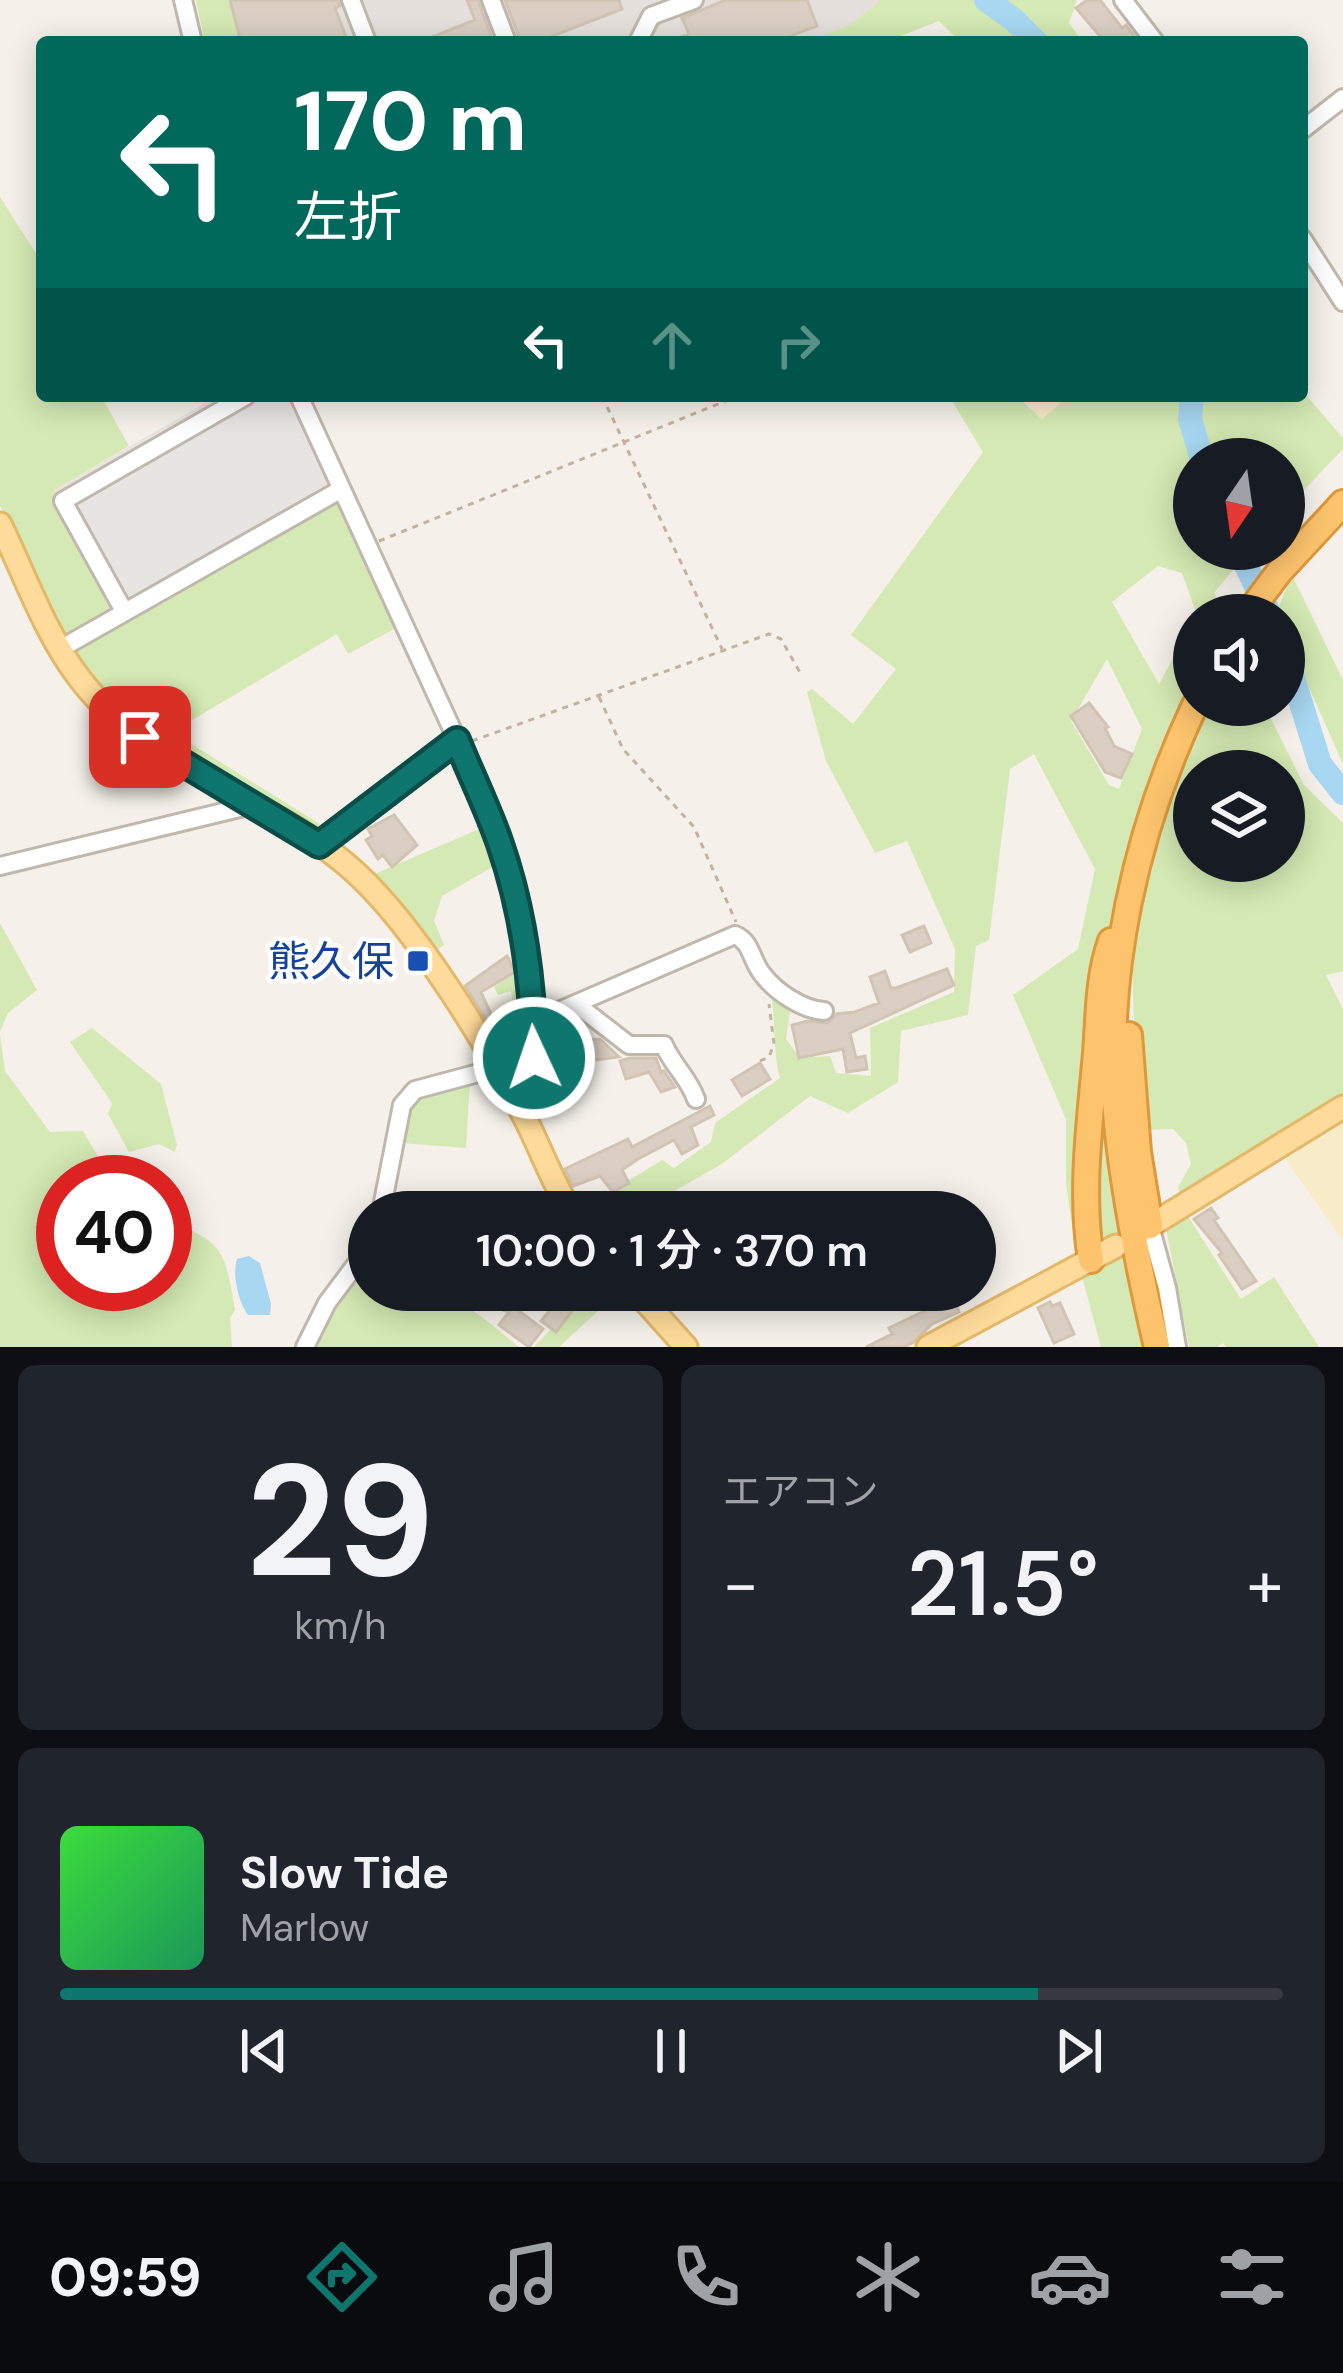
<!DOCTYPE html>
<html lang="ja">
<meta charset="utf-8">
<style>
body{margin:0;font-family:"DM Sans","Noto Sans JP",sans-serif;background:#20242c;color:#f1f3f6;height:100vh;display:flex;flex-direction:column;font-size:45px;white-space:nowrap}
*{box-sizing:border-box;margin:0}
p{font-size:39px;color:#9ea1a6}
.icon{flex:none;width:66px;height:66px;fill:none;stroke:currentColor;stroke-width:2;stroke-linecap:round;stroke-linejoin:round}
.map{position:relative;height:1347px;overflow:hidden}
.sheet{display:flex;flex-direction:column;gap:18px;padding:18px;background:#0d0f14;flex:1}
.sheet>*{flex:none}
.top-card{position:absolute;left:36px;top:36px;width:1272px;height:366px;border-radius:12px;box-shadow:0 6px 30px #0003;background:#00695c;color:#fff;overflow:hidden}
.needle{width:78px;rotate:193deg}
.tools{position:absolute;left:1173px;top:438px;display:grid;gap:24px}
.tools a{display:grid;place-items:center;width:132px;height:132px;border-radius:50%;background:#171b24;box-shadow:0 6px 30px #0003;font-size:60px}
.speed{position:absolute;left:36px;top:1155px;display:flex;gap:24px;font-size:60px;font-weight:700;text-align:center}
.speed>*{display:grid;place-content:center;width:156px;height:156px;border-radius:50%;background:#171b24;box-shadow:0 6px 30px #0003;line-height:1}
.speed .limit{border:18px solid #d22;background:#fff;color:#111}
.pin{position:absolute;display:grid;place-items:center;width:102px;height:102px;color:#fff;margin:-51px;border-radius:24px;box-shadow:0 6px 18px #0006}
.me{position:absolute;width:132px;margin:-66px;rotate:357deg;stroke-linejoin:round;filter:drop-shadow(0 0 9px #0008)}
.turn{display:flex;align-items:center;gap:42px;height:252px;padding:0 60px;font-size:54px}
.turn .icon{width:156px;height:156px;stroke-width:2.5}
.turn b{display:block;font-size:84px;line-height:102px}
.lanes{display:flex;align-items:center;height:114px;padding:0 60px;background:#0003;justify-content:center;gap:60px;direction:ltr}
.lanes .off{opacity:.35}
.big{font-size:90px;font-weight:600;line-height:1.1}
.sheet .widget{flex:1;display:flex;flex-direction:column;justify-content:center;gap:18px;min-width:0;padding:0 42px;border-radius:18px;background:#20242c}
.sheet .dial{align-items:center;gap:0}
.dial b{font-size:156px;line-height:1}
.song{display:flex;align-items:center;gap:36px}
.cover{width:144px;height:144px;border-radius:18px;background:linear-gradient(135deg,hsl(120 70% 55%),hsl(150 70% 35%))}
.played{height:12px;border-radius:6px;background:linear-gradient(90deg,#0f766e 80%,#363941 80%)}
.keys{display:flex;justify-content:space-around;direction:ltr}
.heat{display:flex;justify-content:space-between;align-items:center;font-size:66px;direction:ltr}
.sheet .tiles{flex:1;display:grid;gap:18px;grid-template-columns:1fr 1fr}
.widget:last-child{grid-column:span 2}
.trip{position:absolute;left:348px;top:1191px;width:648px;height:120px;border-radius:60px;background:#171b24;box-shadow:0 6px 30px #0003;font-weight:600;line-height:120px;text-align:center}
.tab-bar{display:flex;height:192px;justify-content:space-around;align-items:center;background:#090b0e;color:#9ea1a6}
.tab-bar .icon{width:84px;height:84px}
.tab-bar .current{color:#0f766e}
.tab-bar b{font-size:54px;color:#f1f3f6}
.map>svg:first-child{display:block}
.industrial{fill:#e5e0db}
.green{fill:#d4e9b3;fill-rule:evenodd}
.sand{fill:#f8ebc7}
.parking{fill:#e7e4e2}
.water{fill:#a7d7f1}
.lines{fill:none;stroke-linecap:round;stroke-linejoin:round}
.river{stroke:#a7d7f1;stroke-width:24}
.building{fill:#dacfc2;stroke:#d2c4b3;stroke-width:3}
.minor-casing{stroke:#c1b8ad;stroke-width:22}
.major-casing{stroke:#e4b869;stroke-width:27}
.highway-casing{stroke:#de983b;stroke-width:30}
.path{stroke:#c3b39e;stroke-width:3;stroke-dasharray:6 6;stroke-linecap:butt}
.minor{stroke:#fff;stroke-width:16}
.major{stroke:#fedb9a;stroke-width:21}
.highway{stroke:#fdc46d;stroke-width:24}
.route-casing{stroke:#0a4d48;stroke-width:30}
.route{stroke:#0f766e;stroke-width:21}
.transit-dot{fill:#1a4fb4;stroke:#fff;stroke-width:4.5}
.labels{text-anchor:middle;stroke-width:9;stroke-linejoin:round;paint-order:stroke}
.transit-label{font-size:42px;fill:#164399;stroke:#fff;text-anchor:end}
</style>
<div class="map">
<svg width="1343" height="1347" viewBox="0 0 1343 1347">
<rect width="100%" height="100%" fill="#f5f1ea"/>
<path class="industrial" d="M196,0H887L838,42H205Z"/>
<path class="green" d="M196,0H229L246,42H205Z
M881,0H1077L1069,23L1083,42H961L939,21L885,42H808L851,24Z
M0,197L42,263V396H101L129,446L55,490L118,606L66,639L0,506Z
M1306,395L1343,438V449L1284,511V459H1194V549H1250L1214,593L1228,615H1197L1182,573L1158,566L1112,602L1159,684L1194,620V678L1155,763L1133,833L1120,892L1106,994L1148,1347H1101L1076,1254L1066,1184V1119L1013,995L1078,949L1095,869L1034,754L1010,769L989,940L976,946L968,1015L901,1031L898,1082L848,1113L810,1096L722,1164L637,1212H582L577,1202L583,1196L605,1195L662,1160L674,1168L711,1142L715,1123L780,1078C772,1050 777,1021 770,992L791,1005L786,1039L800,1058L830,1056L836,1073L871,1076L870,1028L954,992L955,949L907,841L875,853L826,761L807,692L812,689L853,724L896,669L851,635L983,452L949,396H1017L1042,419L1068,396ZM1107,659L1142,729L1119,789L1109,785L1071,721Z
M337,499L396,628L348,654L337,634L172,732L320,824L314,833L154,737L118,711L70,652Z
M1292,575L1343,680V764L1284,631V615L1276,613Z
M1209,705H1264L1304,785L1343,823V971L1326,975L1343,1009V1101L1182,1200L1178,1187L1191,1164L1186,1143L1173,1129L1143,1130C1137,1065 1129,1000 1135,934C1141,860 1180,773 1209,705ZM1194,771H1284V861H1194Z
M484,827L496,865L442,896L434,921L444,945L430,955L370,876Z
M0,923L37,990L8,1013L0,1032Z
M517,952L526,1042L524,1075L510,1078L496,1054L521,1046L511,991L498,995L494,987L517,972L510,954Z
M92,1028L161,1084L177,1145L175,1152L159,1144L129,1152L108,1114L112,1103L70,1042Z
M0,1034L5,1071L50,1132L83,1131L113,1182H63V1284H165V1220C224,1241 225,1251 235,1310L230,1318L232,1347H0Z
M470,1081L466,1148L402,1143C414,1087 416,1092 470,1081Z
M1187,1215L1241,1299L1274,1277L1319,1347H1226L1223,1343L1217,1347H1189L1166,1228Z
M361,1270L369,1272V1290C452,1290 456,1295 519,1347H312L319,1327Z
M588,1290H621L559,1347H534Z"/>
<path class="sand" d="M1017,396H1068L1042,419Z
M1343,1122V1240L1285,1159Z"/>
<path class="parking" d="M217,396H291L337,499L125,618L54,490Z"/>
<path class="water" d="M249,1256L260,1263L271,1304L270,1315H248C238,1302 232,1274 237,1259Z"/>
<g class="lines">
<path class="river" d="M986,0L1014,20L1036,42
M1192,396L1190,419L1202,459
M1238,549L1270,615
M1284,649L1320,764L1343,793"/>
</g>
<path class="building" d="M230,0H338L340,6L335,8L348,42H241Z
M467,0H478L493,42H420L475,20Z
M505,0H619L622,9L537,42H521Z
M726,0H807L817,26L785,38L787,42H669L689,34L682,18Z
M1087,0H1100L1122,28L1126,25L1139,42H1105L1076,8Z
M1089,703L1108,727L1105,728L1114,746L1132,754L1121,778L1105,772L1071,716Z
M394,815L417,845L392,867L383,855L378,859L366,840L372,836L368,829Z
M924,926L931,943L910,952L902,935Z
M507,956L515,972L481,992L495,1023L512,1017L519,1043L504,1048L465,986Z
M947,969L954,985L850,1033L856,1058L865,1056L867,1069L847,1072L843,1049L799,1058L792,1025L808,1021L828,1023L836,1014L855,1012L879,1003L870,977L885,971L891,988H896Z
M600,1039L619,1057L578,1062L575,1042Z
M630,1058H656L661,1072L664,1071L675,1087L661,1092L649,1072L626,1079L620,1061Z
M760,1063L770,1079L742,1096L732,1080Z
M710,1106L714,1115L691,1127L698,1145L682,1154L674,1140L638,1159L622,1170L629,1183L613,1192L600,1176L573,1186L565,1169L628,1139L632,1147Z
M1211,1208L1218,1218L1214,1220L1256,1281L1242,1289L1219,1255L1222,1253L1194,1219Z
M566,1290H588L556,1332L541,1321Z
M882,1290H932V1291L890,1308Z
M491,1291L508,1297L506,1301L543,1329L529,1347L499,1325L509,1312L486,1304Z
M952,1298L959,1312L932,1324L914,1342L904,1347H866L892,1334L889,1328Z
M1050,1302L1052,1306L1060,1303L1074,1334L1054,1343L1038,1308Z"/>
<g class="lines">
<g class="minor-casing">
<path id="minor" d="M183,0L193,42
M351,0L367,42
M491,0L507,42
M1123,0L1155,42
M638,42L651,16L694,0
M1302,130L1343,98
M1302,238L1343,302
M299,396L457,740L500,845L524,939L533,1010L529,1124
M124,611L63,501L246,396
M60,649L340,490
M319,845L457,740
M0,866L252,805
M576,1004L629,1045H664C673,1066 688,1077 696,1099
M533,1022L735,935C752,942 751,961 763,975C776,992 803,1010 824,1011
M381,1212L402,1105L415,1090L497,1068
M1150,1226L1167,1288L1177,1347
M305,1347L327,1303L369,1247"/>
</g>
<g class="major-casing">
<path id="major" d="M0,524C25,575 45,634 80,679C151,772 275,798 356,873C416,928 490,1048 527,1122C542,1152 553,1183 571,1212
M1140,1232L1343,1107
M635,1290L686,1347
M928,1347L1116,1246"/>
</g>
<g class="highway-casing">
<path id="highway" d="M1247,615L1279,572L1343,503
M1129,1035L1138,1152L1150,1226
M1091,1260C1080,1190 1090,1123 1096,1053C1099,1015 1098,977 1111,941
M1157,1347C1139,1270 1123,1192 1116,1113C1103,974 1136,830 1195,705"/>
</g>
<path class="path" d="M602,396L722,649
M379,541L738,396
M599,697L623,749L694,827L736,922
M472,741L769,634L781,639L802,676
M760,1061L769,1057L774,1044L769,1004"/>
<use href="#minor" class="minor"/>
<use href="#major" class="major"/>
<use href="#highway" class="highway"/>
</g>
<g class="lines">
<g class="route-casing">
<path id="route" d="M140,737L319,845L457,740C471,775 488,809 500,844C524,913 533,986 534,1058"/>
</g>
<use href="#route" class="route"/>
</g>
<rect class="transit-dot" x="406" y="949" width="24" height="24" rx="6"/>
<g class="labels">
<g class="transit-label">
<text x="394" y="976">熊久保</text>
</g>
</g>
</svg>
<div class="tools">
<a><svg class="needle" viewBox="-14 -14 28 28"><path d="M0-13l5 13h-10z" fill="#e53935"/><path d="M0 13l5-13h-10z" fill="#9ea1a6"/></svg></a>
<a><svg class="icon" aria-label="sound" viewBox="0 0 24 24"><path d="M4 9h4l5-4v14l-5-4H4zM17 9q2 3 0 6"/></svg></a>
<a><svg class="icon" aria-label="layers" viewBox="0 0 24 24"><path d="M12 4l9 5-9 5-9-5zM3 14l9 5 9-5"/></svg></a>
</div>
<div class="speed"><div class="limit">40</div></div>
<div class="pin" style="left:140px;top:737px;background:#d93025"><svg class="icon" aria-label="arrive" viewBox="0 0 24 24"><path d="M6 21V4h12l-3 4 3 4H6"/></svg></div>
<svg class="me" style="left:534px;top:1058px" viewBox="-20 -20 40 40"><circle r="17" fill="#0f766e" stroke="#fff" stroke-width="3"/><path d="M0-11L8 9 0 5-8 9z" fill="#fff"/></svg>
<div class="trip">10:00 · 1 分 · 370 m</div>
<div class="top-card">
<div class="turn"><svg class="icon" aria-label="left" viewBox="0 0 24 24"><path d="M17 20v-9H6M10 6l-5 5 5 5"/></svg><div><b>170 m</b>左折</div></div>
<div class="lanes"><svg class="icon" aria-label="left" viewBox="0 0 24 24"><path d="M17 20v-9H6M10 6l-5 5 5 5"/></svg><svg class="icon off" aria-label="ahead" viewBox="0 0 24 24"><path d="M12 20V5M6 11l6-6 6 6"/></svg><svg class="icon off" aria-label="right" viewBox="0 0 24 24"><path d="M7 20v-9h11M14 6l5 5-5 5"/></svg></div>
</div>
</div>
<section class="sheet">
<div class="tiles">
<div class="widget dial"><b>29</b><p>km/h</p></div>
<div class="widget"><p>エアコン</p>
<div class="heat"><a>−</a><b class="big">21.5°</b><a>+</a></div>
</div>
<div class="widget">
<div class="song"><i class="cover"></i><div><b>Slow Tide</b><p>Marlow</p></div></div>
<div class="played"></div>
<div class="keys"><svg class="icon" aria-label="previous" viewBox="0 0 24 24"><path d="M18 5L8 12l10 7zM5 5v14"/></svg><svg class="icon" aria-label="pause" viewBox="0 0 24 24"><path d="M8 5v14M16 5v14"/></svg><svg class="icon" aria-label="next" viewBox="0 0 24 24"><path d="M6 5l10 7-10 7zM19 5v14"/></svg></div>
</div>
</div>
</section>
<nav class="tab-bar">
<b>09:59</b>
<svg class="icon current" aria-label="directions" viewBox="0 0 24 24"><path d="M12 3l9 9-9 9-9-9zM9 14v-3h6M13 9l2 2-2 2"/></svg>
<svg class="icon" aria-label="music" viewBox="0 0 24 24"><path d="M9 18V5l10-2v13"/><circle cx="6" cy="18" r="3"/><circle cx="16" cy="16" r="3"/></svg>
<svg class="icon" aria-label="phone" viewBox="0 0 24 24"><path d="M5 4h4l2 5-3 2q2 4 5 5l2-3 5 2v4C11 20 4 13 5 4z"/></svg>
<svg class="icon" aria-label="climate" viewBox="0 0 24 24"><path d="M12 3v18M4 7l16 10M4 17L20 7"/></svg>
<svg class="icon" aria-label="car" viewBox="0 0 24 24"><path d="M5 17H2v-5l4-1 3-4h7l3 4 3 1v5h-3M9 17h6M6 11h13"/><circle cx="7" cy="17" r="2"/><circle cx="17" cy="17" r="2"/></svg>
<svg class="icon" aria-label="filters" viewBox="0 0 24 24"><path d="M4 7h16M4 17h16"/><circle cx="9" cy="7" r="2"/><circle cx="15" cy="17" r="2"/></svg>
</nav>
